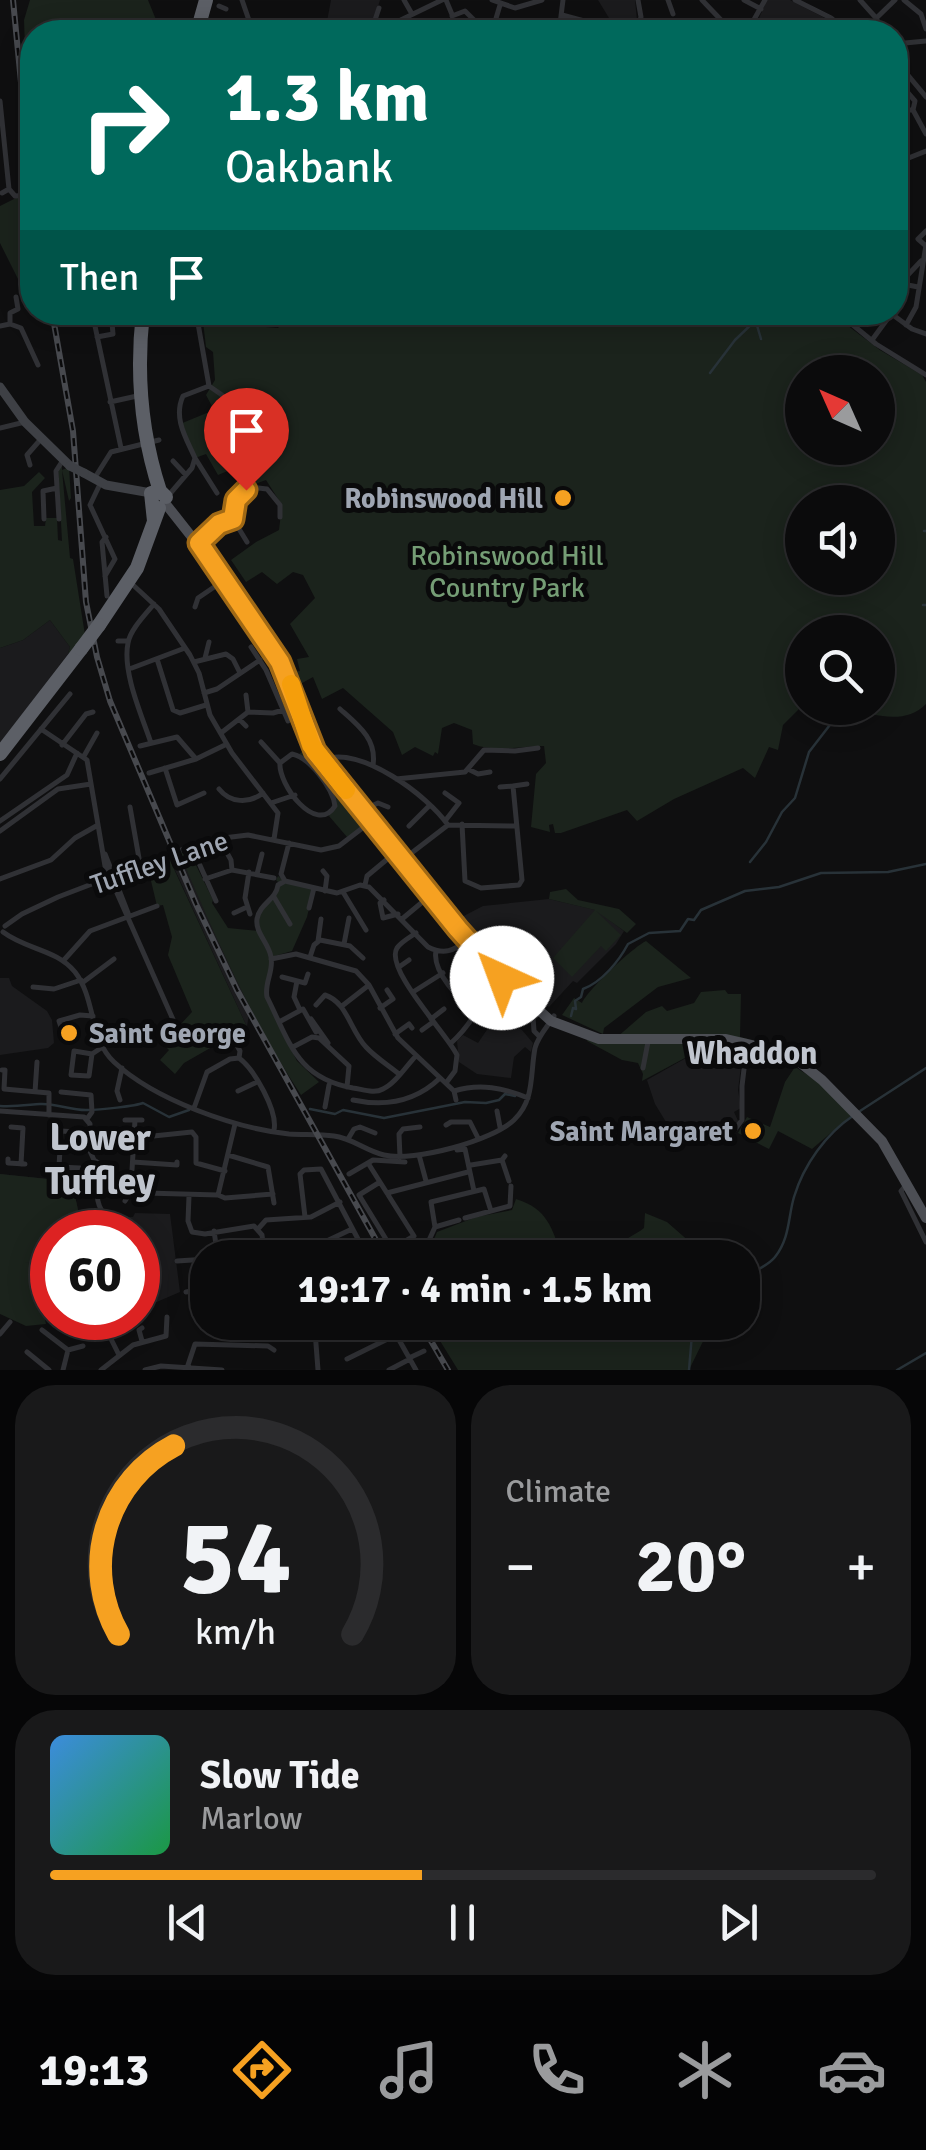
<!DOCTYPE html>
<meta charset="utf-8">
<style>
body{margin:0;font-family:Signika,sans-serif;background:#19191a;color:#f1f3f6;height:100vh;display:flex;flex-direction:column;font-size:38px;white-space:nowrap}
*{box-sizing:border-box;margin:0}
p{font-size:32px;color:#9a9b9d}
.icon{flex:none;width:55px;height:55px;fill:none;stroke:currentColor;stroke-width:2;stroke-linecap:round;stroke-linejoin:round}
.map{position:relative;height:1370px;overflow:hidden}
.details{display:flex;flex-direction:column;gap:15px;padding:15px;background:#060607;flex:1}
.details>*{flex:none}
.top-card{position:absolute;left:20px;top:20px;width:888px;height:305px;border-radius:40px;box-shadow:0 5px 25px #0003,0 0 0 2px #2b2b2d;background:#00695c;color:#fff;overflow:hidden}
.needle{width:65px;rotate:315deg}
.tools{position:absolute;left:785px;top:355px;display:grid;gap:20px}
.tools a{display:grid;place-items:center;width:110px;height:110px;border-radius:50%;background:#0b0b0c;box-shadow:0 5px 25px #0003,0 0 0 2px #2b2b2d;font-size:50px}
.speed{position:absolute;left:30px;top:1210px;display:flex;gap:20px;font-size:50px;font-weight:700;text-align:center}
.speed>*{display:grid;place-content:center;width:130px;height:130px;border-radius:50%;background:#0b0b0c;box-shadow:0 5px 25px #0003,0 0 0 2px #2b2b2d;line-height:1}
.speed .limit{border:15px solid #d22;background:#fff;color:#111}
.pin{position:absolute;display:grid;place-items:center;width:85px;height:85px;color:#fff;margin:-102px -42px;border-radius:50% 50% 50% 0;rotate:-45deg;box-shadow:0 0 10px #0007}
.pin .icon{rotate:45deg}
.me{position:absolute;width:110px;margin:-55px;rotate:317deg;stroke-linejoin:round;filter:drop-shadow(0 0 8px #0008)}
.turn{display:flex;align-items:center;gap:35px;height:210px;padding:0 40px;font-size:45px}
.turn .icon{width:130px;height:130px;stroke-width:2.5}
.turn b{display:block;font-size:70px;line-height:85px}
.then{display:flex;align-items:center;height:95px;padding:0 40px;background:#0003;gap:20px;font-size:38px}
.big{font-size:75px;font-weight:700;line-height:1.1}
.details .widget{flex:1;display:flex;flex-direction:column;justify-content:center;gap:15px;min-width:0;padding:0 35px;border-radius:40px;background:#19191a}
.details .dial{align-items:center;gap:0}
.dial svg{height:260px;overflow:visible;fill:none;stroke:#2b2b2d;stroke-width:7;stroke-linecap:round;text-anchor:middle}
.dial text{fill:#f1f3f6;stroke:none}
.song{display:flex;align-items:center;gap:30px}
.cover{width:120px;height:120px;border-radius:15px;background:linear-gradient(135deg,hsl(210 70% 55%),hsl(140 70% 35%))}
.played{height:10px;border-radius:5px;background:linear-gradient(90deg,#f6a121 45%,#2b2b2d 45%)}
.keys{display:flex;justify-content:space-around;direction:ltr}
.heat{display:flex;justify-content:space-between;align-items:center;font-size:55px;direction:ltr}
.details .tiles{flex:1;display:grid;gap:15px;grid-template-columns:1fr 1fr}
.widget:last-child{grid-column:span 2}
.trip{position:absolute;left:190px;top:1240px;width:570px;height:100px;border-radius:40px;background:#0b0b0c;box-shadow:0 5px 25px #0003,0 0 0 2px #2b2b2d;font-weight:700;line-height:100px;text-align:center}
.menu{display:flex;height:160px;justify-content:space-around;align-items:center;background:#040405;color:#9a9b9d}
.menu .icon{width:70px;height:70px}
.menu .on{color:#f6a121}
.menu b{font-size:45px;color:#f1f3f6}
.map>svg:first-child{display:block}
.built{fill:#1b1b1d}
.green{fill:#1b231c;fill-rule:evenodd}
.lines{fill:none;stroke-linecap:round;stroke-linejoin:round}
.stream{stroke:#283238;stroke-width:2.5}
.street{stroke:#303135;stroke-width:5}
.secondary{stroke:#3e4045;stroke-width:9}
.primary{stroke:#4c4e54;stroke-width:10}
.highway{stroke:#5c5f66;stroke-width:14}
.rail-casing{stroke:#47494e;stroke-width:6}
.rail{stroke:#0a0a0b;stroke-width:2.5;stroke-dasharray:8;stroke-linecap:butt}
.secondary-bridge{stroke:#3e4045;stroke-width:9}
.highway-bridge{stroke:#5c5f66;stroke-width:14}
.route-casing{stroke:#a06915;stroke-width:25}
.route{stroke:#f6a121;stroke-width:18}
.slow{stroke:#f59e0b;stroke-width:18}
.poi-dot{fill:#f6a121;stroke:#0a0a0b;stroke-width:4}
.labels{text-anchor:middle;stroke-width:10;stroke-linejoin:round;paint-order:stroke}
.poi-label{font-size:28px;font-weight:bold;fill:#9fa6b2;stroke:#0a0a0b;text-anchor:end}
.park-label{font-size:28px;fill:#759d75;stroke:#0a0a0b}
.street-label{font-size:28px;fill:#9fa6b2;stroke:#0a0a0b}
.quarter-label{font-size:32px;font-weight:bold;fill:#c0c5ce;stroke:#0a0a0b}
.district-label{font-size:38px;font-weight:bold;fill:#c0c5ce;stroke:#0a0a0b}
</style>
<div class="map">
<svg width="926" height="1370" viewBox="0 0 926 1370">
<rect width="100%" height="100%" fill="#0f0f10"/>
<path class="built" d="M331,0H380L370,32H325Z
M598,0H635L637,20L633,32H605L609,18Z
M767,0H790L823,17L843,32H753Z
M50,620L70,647L68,654L0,744V648L23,640Z
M179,852L250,1006L247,1027L169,857Z
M549,899L596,910L624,931L616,944L577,983L573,981L549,1007L491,962L456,920L483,906Z
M0,978H9L12,986L47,1011L52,1020L54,1043L48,1048L0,1055Z
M497,1015H501L504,1022L522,1030L533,1043L531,1052L525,1047L514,1057L511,1078L477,1074L459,1062L457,1041L463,1035L478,1043Z
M709,1045L743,1050L738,1090L741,1108L734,1112L739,1123L716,1141L677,1140L655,1104L647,1080Z
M0,1174L67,1181L74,1191L78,1210L99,1212L103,1217H133L135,1213L170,1214L180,1292L138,1310V1232H52V1318H114L87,1325L52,1324L45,1316L37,1287L29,1280Z"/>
<path class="green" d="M30,0H148L161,32H32V48H25L24,20Z
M29,196L32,229V307L0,243V206L18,197Z
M293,312L831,313L880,350L922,375L926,382V704C904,727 870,713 843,708L832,721L819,708H878V632H802V706L783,725L778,750L769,747L755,778L743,768L674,799L637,821L627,810L561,833H555L553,824L549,825L550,832L531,827L536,774L546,763L544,746C519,746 495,753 473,744L472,730L454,723L442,728L438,754L435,752L433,756L415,747L402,755L393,732L343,688L322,699L313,677L295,687L288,672L300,671L297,659L309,657L290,624L315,598L303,575L293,572L277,584L262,572L246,582L231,560L256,542L279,530L282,505L266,480L255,484L235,479V468L218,475L206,454L195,458L180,424L214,410L206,395L215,380L213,352L206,347L202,313H237L266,327L278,328ZM802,372H878V448H802ZM802,502H878V578H802Z
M62,463V470L69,467L71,498L69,501L62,470L70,558L73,559L85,635L68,654L70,647L50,620L23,640L0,648V490L24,486L39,472L45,478L32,492L34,526H45L46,518H57L58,540L62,541L58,466Z
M309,747L364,816L360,828L347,837L329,816C342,792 314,772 299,754Z
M191,845L194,852L189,858L194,861L213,900L212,903L228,928L258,931L259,914L280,884L276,880L278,876L284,881L314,888L307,917L292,951L271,957L266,999L297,1061L319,1082L301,1095C251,1020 214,933 178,850Z
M168,856L247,1027L184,1063L175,1074L160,1060L169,1050L162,1043L175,1031V1024L180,1025L192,1012L168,955L172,937L163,905L157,906L147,864Z
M566,889L578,900L619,909L636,924L627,933L596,911L621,935L606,951L601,946L572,977L553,958L595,910L549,899L550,892Z
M646,941L691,978L658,987L604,1028L603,1034L562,1015L574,998L582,1003C587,991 633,947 646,941Z
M725,990L728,994H741L740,1037L748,1039L746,1050L709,1045L642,1081L643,1074L638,1063L622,1060L587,1041L588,1038L615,1044L616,1038L646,1012L662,1006L667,1011L694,1003L701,992Z
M795,1067L822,1084L853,1114L812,1149L778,1131L769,1149L738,1133L747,1117L770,1127L785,1082Z
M0,1174L67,1181L74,1191L78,1210L99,1212L110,1231L52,1232V1256L25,1263L50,1259L52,1274L31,1280L37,1287L46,1324L26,1326L0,1314Z
M516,1199C548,1209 552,1228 562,1257L426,1258L437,1232L476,1217L512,1210Z
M645,1213L667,1222L707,1257H584L606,1251L640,1231L644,1228Z
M429,1323H712L689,1370H458Z"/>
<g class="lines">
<path class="stream" d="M760,315L761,312
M756,322L761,339
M710,373L735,340L758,318
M924,531H926
M923,605H926
M750,862L766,842L782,812L795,798L809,752L843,708
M571,1016L573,1008L576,1009L575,1001L581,997L583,989C602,982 619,961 628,944L649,933L680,931L688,919L694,920L701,910L745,891L779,887L821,873L888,872L926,864
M0,1106C14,1107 27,1105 40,1104C56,1103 72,1111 88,1110C99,1110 136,1106 143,1103L169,1117L189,1110
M310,1109L335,1114L343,1110L384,1118L465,1102L486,1103L499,1100L505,1094L515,1096
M860,1111L926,1068
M742,1278C753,1272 768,1266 775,1257C790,1238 788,1217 794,1197C804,1164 826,1134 854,1115
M689,1370L692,1334L697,1322
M897,1370L926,1353"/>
<path class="street" d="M242,0L253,32
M404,0L412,14
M446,0L456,24L454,32
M492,0L515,8L542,0
M668,0L673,14
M702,0L722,21L745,32
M744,0L761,9
M795,0L831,18L847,32
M860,0L877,19
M904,0L921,14L926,29
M219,6L226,9
M562,15L588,22L589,31
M452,16L465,11L474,20
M398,22L404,32
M530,30L557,32
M378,31L374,23L379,8
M376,32L442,0
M492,32L500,5
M559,32L563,0
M636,32L641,17L638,0
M689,32H704
M747,32L765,0
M862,32L895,0
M895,51L904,63L902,68L926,97
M895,51L905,43L926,41
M28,58L32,61
M895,78L915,101L913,110L926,134
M0,101L9,189L2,193
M895,102L904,110H913
M895,138C913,164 907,187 895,214
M906,159L926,151
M9,189L15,196L27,195
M926,246L918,239L926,231
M918,287L908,285L905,278L921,261
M92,312L121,448
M196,312L209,386
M837,312L876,344L926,375
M889,312L912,329L926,334
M271,316L272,312
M10,324V313L18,309L16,297
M906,325L916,307L926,245
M0,326L10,324L21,328L38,365
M97,337L113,334L112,323
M872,340L891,314
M209,386L222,395L229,432L225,452
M110,402L137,396
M0,428L25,422
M195,458L217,493
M173,461L186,475
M30,465L27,455L41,439
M94,479L111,452L159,440
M101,482L90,505L115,559L105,576
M168,496L192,468L195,458C186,438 173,418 183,396L209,386
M44,519L43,491L57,488
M59,519L56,471L63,460
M233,519L247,542
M106,537L102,542L107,596
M199,543L219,523L233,519L236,500L250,487L267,489L280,505V517
M132,584L159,609L190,655L199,673L210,715L232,753L278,813L274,839
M195,607L198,598L223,581
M118,641H128
M251,647L266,670L288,721
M205,658L209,642
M157,659L173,710L180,713L206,705
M194,662L226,654L233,659L240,673
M132,668L185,648
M204,693L217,689L260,660
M246,695L248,712
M340,709C358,725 377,739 373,765
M239,719L246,726
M41,729L87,760L105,866L175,1024
M221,733L248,712L273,713L283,710
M261,742L280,763
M151,743C142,716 122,672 128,643C130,630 145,615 154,604
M62,745L86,714L93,712
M140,746L177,737L196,759
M292,754C309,757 333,788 335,806C316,836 278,784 280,763Z
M84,756L97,733
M325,759C362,747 427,795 448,825
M165,768L177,805L204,793
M470,770L478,774L490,772
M149,773L196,759L227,744
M0,779L70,694
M396,779L465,772L484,750L515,751L538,748
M513,786L527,784
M219,789C230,803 249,804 263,793
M271,803L295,795
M130,807L140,864
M365,809L378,803L388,807
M0,821L67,775L77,753
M445,821L459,803L445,793
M462,824L465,881L481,888L519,885L522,880L513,786L500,787
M409,826L430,805
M0,831L58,789L91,784
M289,843L281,874L285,881L278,885C276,900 260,903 257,919C255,933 269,943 271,957C274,971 264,983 267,997C290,1043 297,1078 353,1088C362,1089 374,1094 383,1089C396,1083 406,1066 416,1056
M222,844L231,860L232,870
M194,852L216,901
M105,854L128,913
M405,858L448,825L516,826
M323,871L327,876L325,891
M249,872L245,898L250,914
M257,874L262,854
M0,879L51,860L75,838L98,825
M205,879L232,870L274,878
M426,880L453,910L450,918
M285,881L337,893L360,885L369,887L428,947C444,955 454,951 467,940
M365,885L367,876L391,856L400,866
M343,892L366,930
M274,897L290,924
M384,900L380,903L383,918L398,914
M309,908L314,888
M234,913L247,907
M402,919L426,899L439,914
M5,926L22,914L58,897L207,840L248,835L321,850L339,846L369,823
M3,932C27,950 56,949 75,972C96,999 89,1039 114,1062C155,1100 234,1128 289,1134C304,1135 319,1134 334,1136C352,1138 366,1151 384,1155C414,1162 492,1141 514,1120C535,1100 530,1074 535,1048C538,1036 548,1026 554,1016
M416,933C410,937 401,942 397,948C384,969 448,1035 457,1055L455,1071L446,1083
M318,941L321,919
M344,944L349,918
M468,950L508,993
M436,951C432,971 459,1001 476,1010
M310,957L314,945L320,940L350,946L363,958
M271,959L296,954L356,971L369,985L398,1038L454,1091L456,1100
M64,960L90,931L157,906
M399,967L409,960
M282,977L305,983L308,974
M297,981L294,997L300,1010
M82,983L114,959
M450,985L461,977
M33,987L54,989L81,980
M413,992L443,973
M316,1005L325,995C347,1002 350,1030 366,1047C375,1057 388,1065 399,1074
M342,1006L369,985
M380,1008L393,999L387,990
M522,1009L533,1017L534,1031L540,1037
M311,1019L328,1043
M431,1019L444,1009
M279,1022L303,1009L316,1032
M61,1027L59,1021L80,1015L93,1016
M422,1030L433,1022
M395,1034L409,1024L412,1028
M233,1038L240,1051L239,1058
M451,1043C469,1027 488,998 490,974
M293,1047L312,1037L319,1038L349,1066L347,1087
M92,1054L89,1076L71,1075L74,1051L92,1054L101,1048
M643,1068L648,1042
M2,1070H5L4,1089L49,1093V1115
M238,1091L257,1082
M454,1091C480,1083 504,1088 528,1098
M35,1092L37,1062
M61,1092L91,1095L92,1112L87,1119
M120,1100L117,1091L122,1068
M353,1100C386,1107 415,1102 440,1078
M325,1107L329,1085
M194,1108L207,1072L230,1059L239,1058C254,1069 278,1111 274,1130
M0,1111L84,1117L90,1124L89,1149L94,1160L146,1193L218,1195L235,1124
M497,1111L500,1127
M125,1120H142
M446,1125L451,1122H470L478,1138
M11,1127L23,1128L21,1164
M77,1132L61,1131L59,1167L80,1168
M134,1138L192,1132L196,1137V1163L225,1171
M348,1139L354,1129L360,1127L375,1133
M727,1140L742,1120V1086L747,1044
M457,1150L465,1149L474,1191
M228,1155L268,1167L274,1203
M419,1155L426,1181
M505,1156L502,1160L509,1181
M400,1157L399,1134L403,1129L420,1127
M8,1159V1163L25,1164
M133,1162L177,1165V1162
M368,1163L414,1236
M97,1164L94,1171L101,1180
M471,1165L502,1160
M349,1174L373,1160L405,1162
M127,1179L132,1170L135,1120
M380,1182L359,1195L392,1249L414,1236
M906,1185L901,1191L926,1242
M387,1193L468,1172
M218,1195L225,1198L273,1194
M189,1196L188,1221L192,1232L205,1234L254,1226L262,1235L265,1258
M125,1201L135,1185
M105,1216C93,1199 95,1185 111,1172
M305,1217L300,1174L304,1170L321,1169L368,1258
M465,1218L510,1206L511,1186
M435,1227L459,1220
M258,1229L266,1220L311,1217L340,1202
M214,1231L218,1258
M264,1250L316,1246L352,1229
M222,1258L236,1257
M421,1258L435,1227L431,1202L484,1189L491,1211
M177,1261L208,1259
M186,1292L208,1288
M206,1314L208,1317
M311,1322L315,1331L318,1370
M389,1322L416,1370
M42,1330L68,1350L83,1346
M0,1334L10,1322
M315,1334L339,1332L363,1322
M110,1337L119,1355
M142,1341L139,1330L142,1328
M27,1352L49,1370
M409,1358L424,1351
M347,1359L412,1327
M187,1368L195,1344L268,1346L274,1350
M63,1370L68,1350
M101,1370L133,1345L166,1336L167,1317
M145,1370L161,1366L222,1370
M389,1370L410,1359"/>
<path class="secondary" d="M0,387L25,422L70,466
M84,473L106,485L151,493"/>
<path class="primary" d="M165,503L225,579L281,662L315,751L458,929L502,977L551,1021L599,1039H726L764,1048L798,1061L822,1080L882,1141L926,1218"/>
<path class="highway" d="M197,32L206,0
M143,312C136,373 141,433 160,491
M154,521L151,493L160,491L166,497
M99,625L137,568L159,508
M0,754L81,649"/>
<g class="rail-casing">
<path id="rail" d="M13,0L32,196
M52,312L73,431L86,602L97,657L110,701L196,904L237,990L386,1258
M420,1322L448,1370"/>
</g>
<use href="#rail" class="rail"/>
<path class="secondary-bridge" d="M70,466L84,473"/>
<path class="highway-bridge" d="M81,649L99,625"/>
</g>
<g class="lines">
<g class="route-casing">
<path id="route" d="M246,490L236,500L233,519L219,524L199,543L280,662L315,751L458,929L502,978"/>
</g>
<use href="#route" class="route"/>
<path class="slow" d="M291,684L311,745L346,790"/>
</g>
<g class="poi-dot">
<circle cx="563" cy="498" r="10"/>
<circle cx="69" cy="1033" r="10"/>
<circle cx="753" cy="1131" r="10"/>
</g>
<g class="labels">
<g class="poi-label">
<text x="543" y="508">Robinswood Hill</text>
<text x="89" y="1043" text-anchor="start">Saint George</text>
<text x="733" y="1141">Saint Margaret</text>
</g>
<g class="park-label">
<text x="507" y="565">Robinswood Hill<tspan x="507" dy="32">Country Park</tspan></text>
</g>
<g class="street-label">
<text transform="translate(159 862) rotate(-19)" y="10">Tuffley Lane</text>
</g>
<g class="quarter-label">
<text x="752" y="1064">Whaddon</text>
</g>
<g class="district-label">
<text x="100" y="1150">Lower<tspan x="100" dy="44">Tuffley</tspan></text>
</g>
</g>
</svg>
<div class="tools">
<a><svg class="needle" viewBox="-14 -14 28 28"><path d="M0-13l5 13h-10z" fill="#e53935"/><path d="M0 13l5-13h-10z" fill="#9a9b9d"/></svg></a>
<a><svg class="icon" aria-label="sound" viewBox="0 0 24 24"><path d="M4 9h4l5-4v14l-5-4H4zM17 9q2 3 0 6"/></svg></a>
<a><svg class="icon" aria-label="search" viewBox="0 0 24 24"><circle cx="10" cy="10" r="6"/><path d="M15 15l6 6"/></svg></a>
</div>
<div class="speed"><div class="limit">60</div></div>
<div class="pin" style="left:246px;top:490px;background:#d93025"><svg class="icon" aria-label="arrive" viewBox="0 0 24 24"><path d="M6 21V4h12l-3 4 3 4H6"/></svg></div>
<svg class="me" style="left:502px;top:978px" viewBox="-20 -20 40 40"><circle r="19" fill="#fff"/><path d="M0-13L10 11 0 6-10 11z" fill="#f6a121"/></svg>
<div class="trip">19:17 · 4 min · 1.5 km</div>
<div class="top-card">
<div class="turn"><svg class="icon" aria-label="right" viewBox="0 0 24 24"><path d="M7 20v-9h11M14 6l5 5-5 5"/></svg><div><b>1.3 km</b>Oakbank</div></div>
<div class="then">Then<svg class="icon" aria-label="arrive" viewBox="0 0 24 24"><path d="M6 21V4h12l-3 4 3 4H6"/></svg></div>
</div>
</div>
<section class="details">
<div class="tiles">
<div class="widget dial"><svg viewBox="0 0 100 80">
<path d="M14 69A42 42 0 1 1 86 69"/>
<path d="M14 69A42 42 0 0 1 31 11" stroke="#f6a121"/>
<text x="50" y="56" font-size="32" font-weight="700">54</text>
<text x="50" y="72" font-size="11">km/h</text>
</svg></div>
<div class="widget"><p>Climate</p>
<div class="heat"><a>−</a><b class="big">20°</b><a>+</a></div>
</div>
<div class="widget">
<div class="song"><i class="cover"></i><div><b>Slow Tide</b><p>Marlow</p></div></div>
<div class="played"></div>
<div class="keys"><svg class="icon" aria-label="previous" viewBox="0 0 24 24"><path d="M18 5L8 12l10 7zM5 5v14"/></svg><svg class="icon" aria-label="pause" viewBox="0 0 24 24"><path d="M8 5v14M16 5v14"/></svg><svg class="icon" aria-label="next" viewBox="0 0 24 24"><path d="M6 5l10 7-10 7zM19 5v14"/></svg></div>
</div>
</div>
</section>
<nav class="menu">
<b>19:13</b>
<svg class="icon on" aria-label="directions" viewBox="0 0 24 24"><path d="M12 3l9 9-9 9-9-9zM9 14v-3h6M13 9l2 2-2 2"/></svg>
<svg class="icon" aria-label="music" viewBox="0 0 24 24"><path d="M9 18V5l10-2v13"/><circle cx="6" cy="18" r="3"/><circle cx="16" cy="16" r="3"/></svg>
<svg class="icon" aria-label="phone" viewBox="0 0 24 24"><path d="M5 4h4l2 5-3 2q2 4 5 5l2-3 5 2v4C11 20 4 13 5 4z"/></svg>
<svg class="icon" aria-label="climate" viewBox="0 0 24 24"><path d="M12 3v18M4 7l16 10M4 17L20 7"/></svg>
<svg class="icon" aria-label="car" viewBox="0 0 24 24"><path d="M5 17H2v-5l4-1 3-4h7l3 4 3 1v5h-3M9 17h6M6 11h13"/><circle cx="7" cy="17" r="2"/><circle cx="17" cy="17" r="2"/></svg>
</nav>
